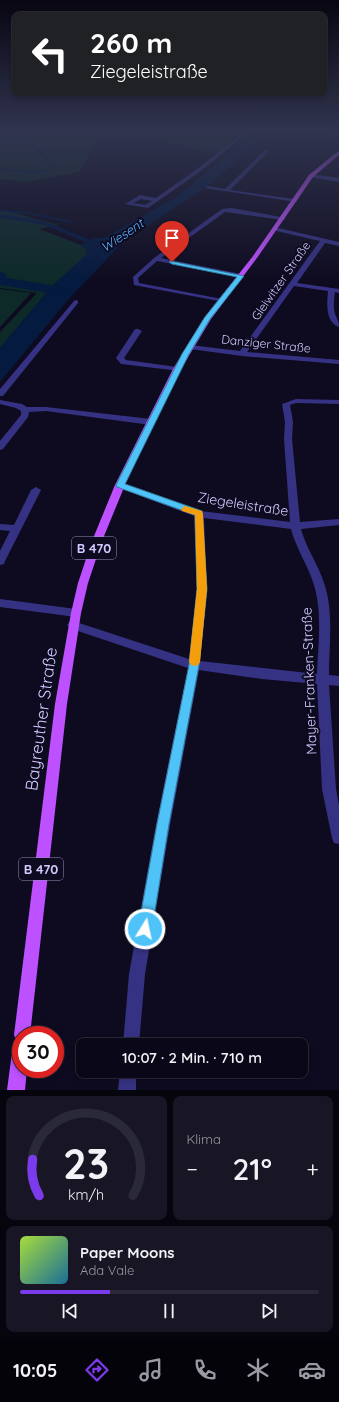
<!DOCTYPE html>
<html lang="de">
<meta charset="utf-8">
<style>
body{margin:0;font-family:Quicksand,sans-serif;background:#181625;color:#f1f3f6;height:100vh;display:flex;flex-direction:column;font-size:15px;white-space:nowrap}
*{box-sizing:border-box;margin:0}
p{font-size:13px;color:#999aa2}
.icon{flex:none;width:22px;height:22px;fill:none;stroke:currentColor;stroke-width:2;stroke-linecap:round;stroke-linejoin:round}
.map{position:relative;height:1090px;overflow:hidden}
.sheet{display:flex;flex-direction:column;gap:6px;padding:6px;background:#06040d;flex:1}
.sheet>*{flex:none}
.banner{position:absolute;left:12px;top:12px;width:315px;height:84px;border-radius:8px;box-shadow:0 2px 6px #0003,0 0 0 1px #2a2937;background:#202124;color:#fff;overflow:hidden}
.speed{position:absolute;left:12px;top:1026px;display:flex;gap:8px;font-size:20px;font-weight:700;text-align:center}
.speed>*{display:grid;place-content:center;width:52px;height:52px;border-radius:50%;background:#0a0818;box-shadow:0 2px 6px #0003,0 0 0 1px #2a2937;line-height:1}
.speed .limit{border:6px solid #d22;background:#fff;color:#111}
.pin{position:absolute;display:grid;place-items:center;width:34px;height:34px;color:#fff;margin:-41px -17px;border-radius:50% 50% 50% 0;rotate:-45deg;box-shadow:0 0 4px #0007}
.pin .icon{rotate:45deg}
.me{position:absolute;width:44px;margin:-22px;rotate:10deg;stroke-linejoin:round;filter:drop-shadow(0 0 3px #0008)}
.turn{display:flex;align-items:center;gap:14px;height:84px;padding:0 12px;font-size:18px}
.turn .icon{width:52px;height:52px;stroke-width:2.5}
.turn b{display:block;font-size:28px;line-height:34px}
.big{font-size:30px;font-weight:600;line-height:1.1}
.sheet .card{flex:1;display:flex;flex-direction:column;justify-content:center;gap:6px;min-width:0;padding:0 14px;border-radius:8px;background:#181625}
.sheet .dial{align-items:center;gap:0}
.dial svg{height:104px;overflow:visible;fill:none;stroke:#2a2937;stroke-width:7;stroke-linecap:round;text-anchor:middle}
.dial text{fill:#f1f3f6;stroke:none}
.song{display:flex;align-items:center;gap:12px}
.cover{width:48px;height:48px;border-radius:6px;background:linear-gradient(135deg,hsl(80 70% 55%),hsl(200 70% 35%))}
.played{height:4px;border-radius:2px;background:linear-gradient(90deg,#7c3aed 30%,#2a2937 30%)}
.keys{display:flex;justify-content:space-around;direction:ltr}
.heat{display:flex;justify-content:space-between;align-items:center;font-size:22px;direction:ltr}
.sheet .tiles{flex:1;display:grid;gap:6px;grid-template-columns:1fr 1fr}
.card:last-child{grid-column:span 2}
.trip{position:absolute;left:76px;top:1038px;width:232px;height:40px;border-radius:8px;background:#0a0818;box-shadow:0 2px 6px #0003,0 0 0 1px #2a2937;font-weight:600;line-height:40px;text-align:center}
.dock{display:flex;height:64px;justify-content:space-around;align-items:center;background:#04030a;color:#999aa2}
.dock .icon{width:28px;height:28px}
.dock .selected{color:#7c3aed}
.dock b{font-size:18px;color:#f1f3f6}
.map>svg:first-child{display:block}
.green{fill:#0d2a29}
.water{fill:#051a3f}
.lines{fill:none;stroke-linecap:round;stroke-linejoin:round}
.stream{stroke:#051a3f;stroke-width:2}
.canal{fill:#051a3f;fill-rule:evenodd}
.river{fill:#051a3f;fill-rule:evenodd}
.street{fill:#353283;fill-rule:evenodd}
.primary{fill:#bd51ff;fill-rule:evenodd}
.route{fill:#4fc3f7;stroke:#337fa1}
.slow{fill:#f59e0b}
.labels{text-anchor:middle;stroke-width:4;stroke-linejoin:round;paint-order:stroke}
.far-street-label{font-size:12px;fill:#d0caff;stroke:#0e0b20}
.far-water-label{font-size:13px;font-style:italic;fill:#58b2ff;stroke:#0e0b20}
.shield{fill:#0e0b20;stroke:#9691bc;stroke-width:1}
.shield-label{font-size:13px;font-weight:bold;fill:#d0caff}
.street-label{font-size:14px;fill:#d0caff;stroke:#0e0b20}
.near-street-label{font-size:17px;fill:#d0caff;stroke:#0e0b20}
</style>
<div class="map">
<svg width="339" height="1090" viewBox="0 0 339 1090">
<rect width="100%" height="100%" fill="#0e0b20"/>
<path class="green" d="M0,130H248L218,154L156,141L149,137H99L79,172L24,182L0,179Z
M0,210L18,214L59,225L39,229L81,245L87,250L86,255L82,261L53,285L0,348V332L37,293L0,288Z
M0,289L31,293L0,327Z"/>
<path class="water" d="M256,130H272L207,187L125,240L68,300L0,382V348L53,285L86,255L87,250L81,245L94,238H104L178,196Z"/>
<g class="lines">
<path class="stream" d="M0,145L18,143L31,144L53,166L51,170L32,172L0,169
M0,211L27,213L72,222"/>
<path class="canal" d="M0,214L35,219L51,224L106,246L102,248H99L47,226L34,223L0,218Z"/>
<path class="river" d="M0,272L5,273L7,278L62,287L67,288L69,291L67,294L62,295L0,285Z"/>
<path class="street" d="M247,130H251L201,171L148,208L125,204L140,195L156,198L197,169ZM141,199L152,201L145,205L133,203Z
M288,130L339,132V134L290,131Z
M265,150L269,151L230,190L294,199L297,201L296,202L205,188L208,186L225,189Z
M311,174L339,178V182L309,177V175Z
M232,208L286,218L283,220L225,212L161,258L241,274L243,275V277L157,261L138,278L139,283L222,299L224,300V302L134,285L133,277L154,258L222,209Z
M274,227L339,242V246L325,243L297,283L339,289V293L335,292C334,300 333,307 335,314C337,319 339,321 339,327C325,322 327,303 328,291L294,286L247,352L339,360V364L242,356L190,349L186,347L190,345L240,351L320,241L272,230V228Z
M76,300L78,301V303L3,396H0V389L74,301Z
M135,329H138L142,331L124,358L126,360L177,367H180V371L121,364L116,358Z
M296,399L339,400V404L296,403L290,405L293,422L292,439L300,522L339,519V525L301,529C306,548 318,564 324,583C334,611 329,646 329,675L339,676V686L329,685L336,789L339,805V844L334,843L332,838L322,789L317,684L262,679L199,670L170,825L145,974L139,1045H123L129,974L156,825L188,668L69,628L67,625L69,622L73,621L189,659L197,589L194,516L117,487L115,485L117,483H123L200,511L290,522L284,439L285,422L282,404ZM204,518L291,529C296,548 307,564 313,582C323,611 318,645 317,674L200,661L207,589Z
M0,400L22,404L27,407H46L151,419L155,422L151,425L46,411L29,412L28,417L3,449L0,450V441L21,415V411L16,408L0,404Z
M36,487L41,490L5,561L4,564L0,565V551L10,531L0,530V524L14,525L31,490Z
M0,599L76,609L80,610L81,613L80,616L76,617L0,607Z
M120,1071H136V1090H118Z"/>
<path class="primary" d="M337,152H339V155L313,177L257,258L211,319L181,369L152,427L125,485L102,541L88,583L81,613L67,704L30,1035H21V1069H27L25,1090H7L13,1045L16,1039L14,1035L55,704L71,613L78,583L92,541L115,485L173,369L204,318L253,256L309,175Z"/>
</g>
<linearGradient id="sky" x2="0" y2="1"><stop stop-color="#080612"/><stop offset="0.46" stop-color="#30344e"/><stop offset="1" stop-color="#30344e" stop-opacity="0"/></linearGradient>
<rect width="339" height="282" fill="url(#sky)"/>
<path class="route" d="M170,261L244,276L210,319L189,354L125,484L202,511L207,589L199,665L169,824L152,929L150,934L145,936L140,934L138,929L157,824L189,665L197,589L195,515L117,487L116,485L182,354L205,317L237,277L172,264L169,262Z"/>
<path class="slow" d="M185,506L202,511L203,514L207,589L200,662L198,665L195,666L191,665L189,662L197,589L195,515L182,511L181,509Z"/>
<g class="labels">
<g class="far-street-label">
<text transform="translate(281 281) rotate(-55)" y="4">Gleiwitzer Straße</text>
<text transform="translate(266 344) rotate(6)" y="4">Danziger Straße</text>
</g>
<g class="far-water-label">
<text transform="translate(122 235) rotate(-34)" y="5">Wiesent</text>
</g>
<g class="shield">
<rect x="72" y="537" width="44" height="22" rx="3"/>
<rect x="19" y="858" width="44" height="22" rx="3"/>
</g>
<g class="shield-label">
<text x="94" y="553">B 470</text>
<text x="41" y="874">B 470</text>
</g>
<g class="street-label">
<text transform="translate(243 504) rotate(9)" y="5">Ziegeleistraße</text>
<text transform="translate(309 681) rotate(-92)" y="5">Mayer-Franken-Straße</text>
</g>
<g class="near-street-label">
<text transform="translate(41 719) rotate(-82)" y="6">Bayreuther Straße</text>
</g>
</g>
</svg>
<div class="speed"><div class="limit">30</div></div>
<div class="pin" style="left:172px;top:262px;background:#d93025"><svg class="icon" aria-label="arrive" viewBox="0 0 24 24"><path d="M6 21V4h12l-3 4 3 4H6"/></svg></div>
<svg class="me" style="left:145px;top:929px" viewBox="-20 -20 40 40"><circle r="17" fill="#4fc3f7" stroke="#fff" stroke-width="3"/><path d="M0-11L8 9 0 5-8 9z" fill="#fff"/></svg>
<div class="trip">10:07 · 2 Min. · 710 m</div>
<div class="banner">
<div class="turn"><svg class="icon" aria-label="left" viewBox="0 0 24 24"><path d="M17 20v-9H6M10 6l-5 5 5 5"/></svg><div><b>260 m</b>Ziegeleistraße</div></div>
</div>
</div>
<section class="sheet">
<div class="tiles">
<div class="card dial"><svg viewBox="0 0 100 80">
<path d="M14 69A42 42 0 1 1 86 69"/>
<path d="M14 69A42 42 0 0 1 9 41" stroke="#7c3aed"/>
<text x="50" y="56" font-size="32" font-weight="700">23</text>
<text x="50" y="72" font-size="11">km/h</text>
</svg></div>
<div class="card"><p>Klima</p>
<div class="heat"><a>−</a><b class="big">21°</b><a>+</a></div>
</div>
<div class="card">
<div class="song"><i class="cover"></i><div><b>Paper Moons</b><p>Ada Vale</p></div></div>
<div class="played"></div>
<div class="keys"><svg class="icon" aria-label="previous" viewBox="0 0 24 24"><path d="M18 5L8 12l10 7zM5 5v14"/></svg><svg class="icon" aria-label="pause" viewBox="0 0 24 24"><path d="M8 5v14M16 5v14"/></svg><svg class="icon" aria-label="next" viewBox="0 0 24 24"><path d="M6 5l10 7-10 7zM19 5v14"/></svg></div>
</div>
</div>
</section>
<nav class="dock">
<b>10:05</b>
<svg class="icon selected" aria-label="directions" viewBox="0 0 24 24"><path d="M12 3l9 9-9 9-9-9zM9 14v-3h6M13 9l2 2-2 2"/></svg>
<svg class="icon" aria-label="music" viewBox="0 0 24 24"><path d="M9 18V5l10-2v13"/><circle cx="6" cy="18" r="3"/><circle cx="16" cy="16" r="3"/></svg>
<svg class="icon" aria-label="phone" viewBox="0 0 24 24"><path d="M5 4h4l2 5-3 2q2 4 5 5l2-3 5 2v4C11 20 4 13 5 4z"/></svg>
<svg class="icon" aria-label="climate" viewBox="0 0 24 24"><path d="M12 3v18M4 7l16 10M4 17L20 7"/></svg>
<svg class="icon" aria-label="car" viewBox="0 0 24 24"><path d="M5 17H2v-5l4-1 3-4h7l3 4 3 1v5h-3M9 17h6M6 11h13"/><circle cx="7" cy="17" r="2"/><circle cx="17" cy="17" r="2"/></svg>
</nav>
